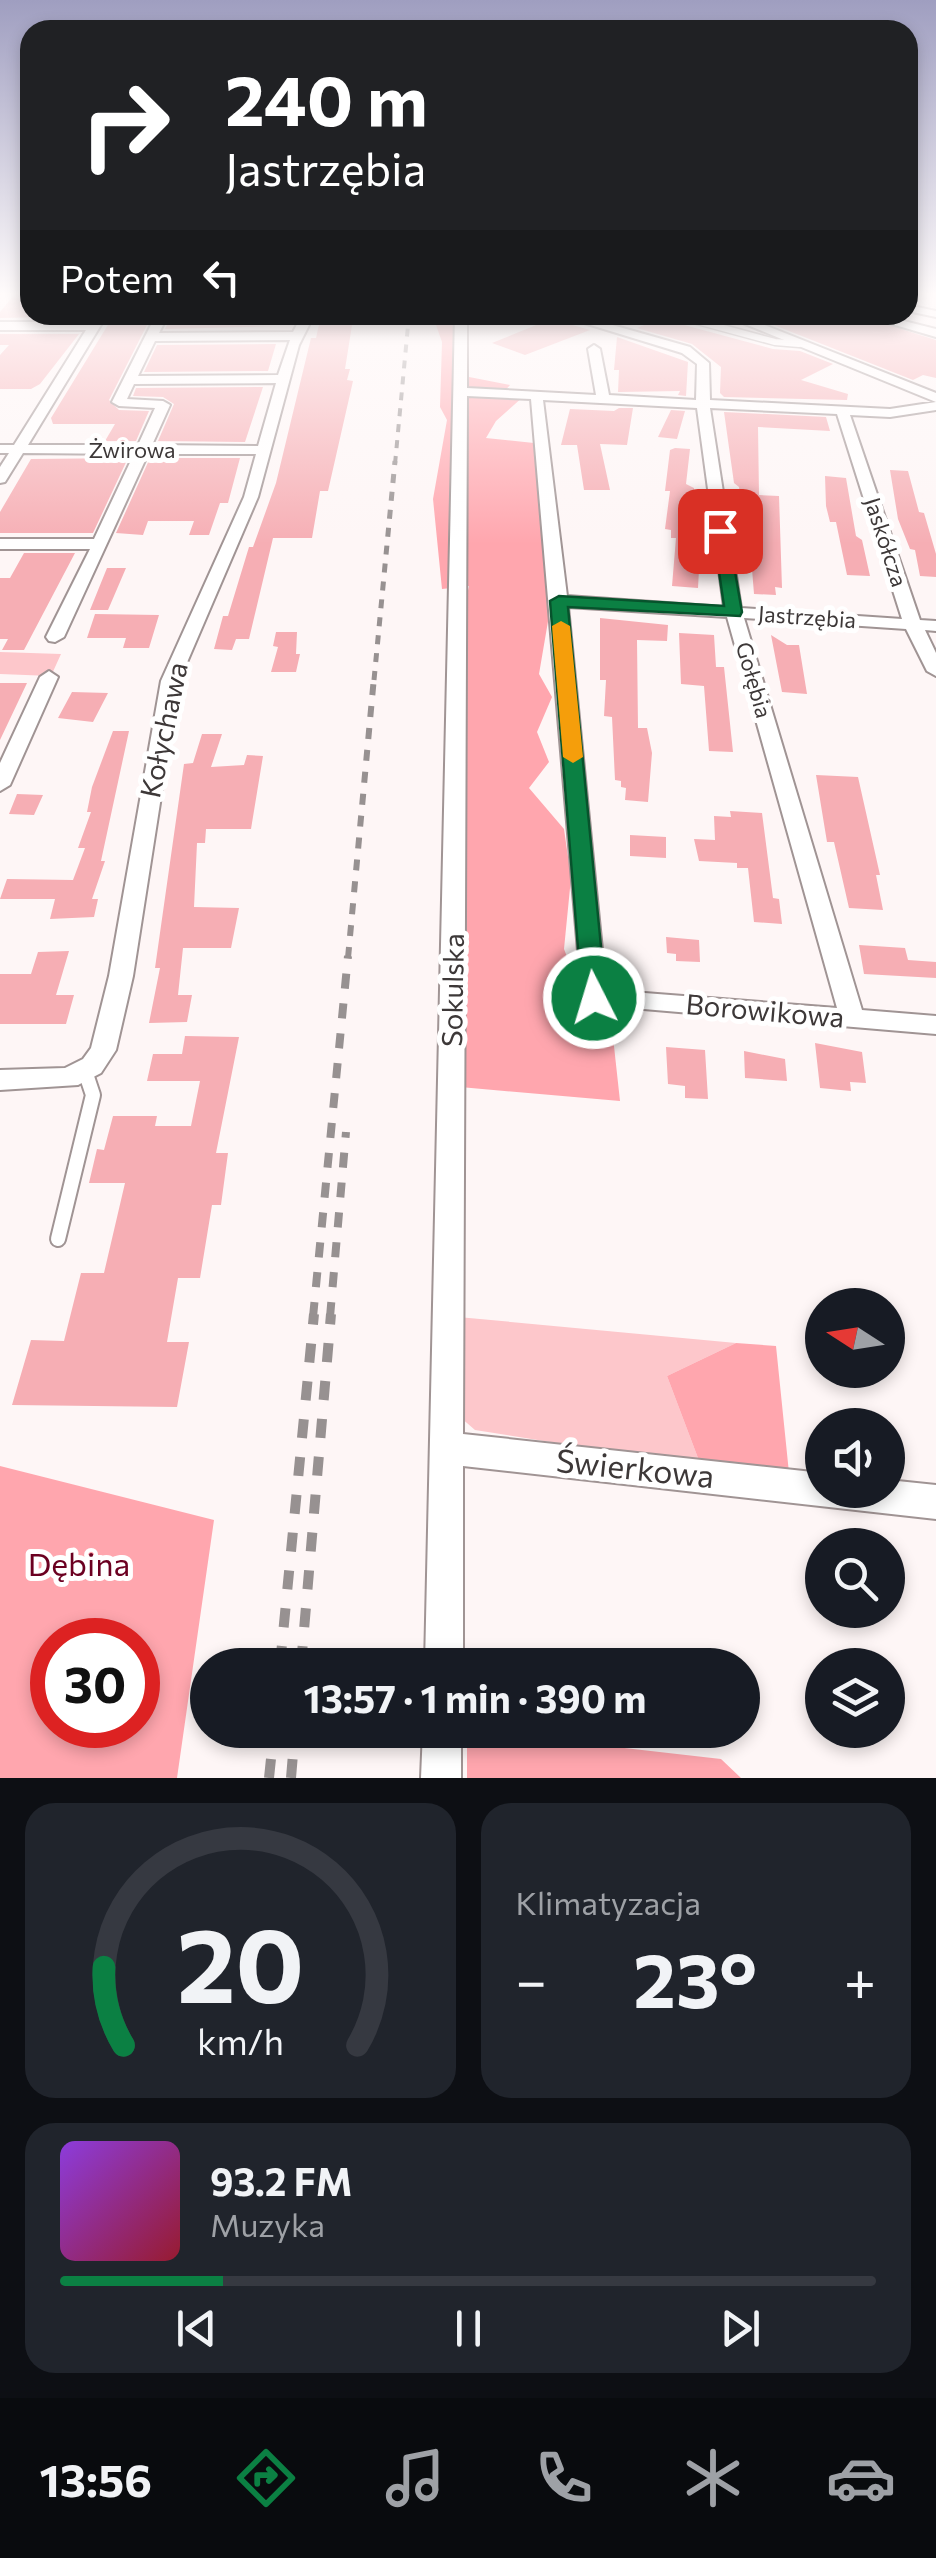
<!DOCTYPE html>
<html lang="pl">
<meta charset="utf-8">
<style>
body{margin:0;font-family:Commissioner,sans-serif;background:#20242c;color:#f1f3f6;height:100vh;display:flex;flex-direction:column;font-size:38px;white-space:nowrap}
*{box-sizing:border-box;margin:0}
p{font-size:32px;color:#9ea1a6}
.icon{flex:none;width:55px;height:55px;fill:none;stroke:currentColor;stroke-width:2;stroke-linecap:round;stroke-linejoin:round}
.map{position:relative;height:1778px;overflow:hidden}
.sheet{display:flex;flex-direction:column;gap:25px;padding:25px;background:#0d0f14;flex:1}
.sheet>*{flex:none}
.banner{position:absolute;left:20px;top:20px;width:898px;height:305px;border-radius:30px;box-shadow:0 5px 15px #0003;background:#202124;color:#fff;overflow:hidden}
.needle{width:65px;rotate:282deg}
.tools{position:absolute;left:805px;top:1288px;display:grid;gap:20px}
.tools a{display:grid;place-items:center;width:100px;height:100px;border-radius:50%;background:#171b24;box-shadow:0 5px 15px #0003;font-size:50px}
.speed{position:absolute;left:30px;top:1618px;display:flex;gap:20px;font-size:50px;font-weight:700;text-align:center}
.speed>*{display:grid;place-content:center;width:130px;height:130px;border-radius:50%;background:#171b24;box-shadow:0 5px 15px #0003;line-height:1}
.speed .limit{border:15px solid #d22;background:#fff;color:#111}
.pin{position:absolute;display:grid;place-items:center;width:85px;height:85px;color:#fff;margin:-42px;border-radius:20px;box-shadow:0 5px 15px #0006}
.me{position:absolute;width:110px;margin:-55px;rotate:355deg;stroke-linejoin:round;filter:drop-shadow(0 0 8px #0008)}
.turn{display:flex;align-items:center;gap:35px;height:210px;padding:0 40px;font-size:45px}
.turn .icon{width:130px;height:130px;stroke-width:2.5}
.turn b{display:block;font-size:70px;line-height:85px}
.then{display:flex;align-items:center;height:95px;padding:0 40px;background:#0003;gap:20px;font-size:38px}
.big{font-size:75px;font-weight:700;line-height:1.1}
.sheet .card{flex:1;display:flex;flex-direction:column;justify-content:center;gap:15px;min-width:0;padding:0 35px;border-radius:30px;background:#20242c}
.sheet .dial{align-items:center;gap:0}
.dial svg{height:260px;overflow:visible;fill:none;stroke:#363941;stroke-width:7;stroke-linecap:round;text-anchor:middle}
.dial text{fill:#f1f3f6;stroke:none}
.song{display:flex;align-items:center;gap:30px}
.cover{width:120px;height:120px;border-radius:15px;background:linear-gradient(135deg,hsl(270 70% 55%),hsl(350 70% 35%))}
.played{height:10px;border-radius:5px;background:linear-gradient(90deg,#0b8043 20%,#363941 20%)}
.keys{display:flex;justify-content:space-around;direction:ltr}
.heat{display:flex;justify-content:space-between;align-items:center;font-size:55px;direction:ltr}
.sheet .tiles{flex:1;display:grid;gap:25px;grid-template-columns:1fr 1fr}
.card:last-child{grid-column:span 2}
.trip{position:absolute;left:190px;top:1648px;width:570px;height:100px;border-radius:50px;background:#171b24;box-shadow:0 5px 15px #0003;font-weight:700;line-height:100px;text-align:center}
.tab-bar{display:flex;height:160px;justify-content:space-around;align-items:center;background:#090b0e;color:#9ea1a6}
.tab-bar .icon{width:70px;height:70px}
.tab-bar .active{color:#0b8043}
.tab-bar b{font-size:45px;color:#f1f3f6}
.map>svg:first-child{display:block}
.green{fill:#fdc7cb}
.forest{fill:#ffa6ae;fill-rule:evenodd}
.building{fill:#f6aeb4}
.lines{fill:none;stroke-linecap:round;stroke-linejoin:round}
.lane-far1-casing{stroke:#a09494;stroke-width:9}
.lane-casing{stroke:#a09494;stroke-width:18}
.street-casing{stroke:#a09494;stroke-width:4}
.lane-far1{stroke:#fff;stroke-width:6}
.lane{stroke:#fff;stroke-width:14}
.street{fill:#fff;fill-rule:evenodd}
.rail-far4{stroke:#979191;stroke-width:4;stroke-dasharray:8 8;stroke-linecap:butt}
.rail-far3{stroke:#979191;stroke-width:5;stroke-dasharray:9 9;stroke-linecap:butt}
.rail-far2{stroke:#979191;stroke-width:6;stroke-dasharray:11 11;stroke-linecap:butt}
.rail-far1{stroke:#979191;stroke-width:8;stroke-dasharray:15 15;stroke-linecap:butt}
.rail{stroke:#979191;stroke-width:10;stroke-dasharray:19 19;stroke-linecap:butt}
.route{fill:#0b8043;stroke:#07532c;stroke-width:2.5}
.slow{fill:#f59e0b}
.labels{text-anchor:middle;stroke-width:10;stroke-linejoin:round;paint-order:stroke}
.far-street-label{font-size:22px;fill:#3d3838;stroke:#fff}
.street-label{font-size:28px;fill:#3d3838;stroke:#fff}
.near-street-label{font-size:32px;fill:#3d3838;stroke:#fff}
.near-park-label{font-size:32px;fill:#6b0021;stroke:#fff}
</style>
<div class="map">
<svg width="936" height="1778" viewBox="0 0 936 1778">
<rect width="100%" height="100%" fill="#fef6f6"/>
<path class="green" d="M0,652L61,654L51,676L0,674Z
M458,1317L736,1343L667,1376L701,1466L475,1430L460,1417Z"/>
<path class="forest" d="M443,315H458L464,376L510,385L502,394L524,396L496,421L486,438L534,443L552,598L539,674L552,697L537,732L549,762L529,788L564,829L571,878L564,949L591,1019L612,1028L620,1101L460,1087L462,617L469,586L442,589L433,499L447,420L440,407L442,342L436,325Z
M736,1343L776,1346L789,1473L701,1466L667,1376Z
M0,1466L214,1520L177,1778H0ZM52,1640H138V1725H52Z
M467,1730L721,1759L741,1778H467Z"/>
<path class="building" d="M14,295H30V316L50,317L0,318V312Z
M114,315H152L109,400L119,410L149,411L136,441H105L115,424H53L51,418Z
M172,315H231L227,325L282,326L165,329Z
M668,315L673,322L773,349L800,351L833,364L801,380L848,394L847,400L724,397L720,393L721,367L692,344L637,328Z
M749,315H857L936,340V378L923,375L913,380Z
M353,319L345,369H350L347,380L353,381L328,491H320L312,538H273L249,639H236L232,650L214,649L223,616H228L249,547H253L276,483L311,338H316L320,320Z
M551,319L590,330L525,355L492,343Z
M0,334H79L40,384L31,389H0V355L9,345H0Z
M617,337L688,362L686,396L678,395L680,391L618,392L619,370H614Z
M276,344L268,371L144,372L157,345Z
M263,387L245,442L158,441L174,404L163,397L133,396L136,388Z
M619,408H633L627,445L600,444L610,490H584L577,445H561L570,409L614,411Z
M671,410L685,411L677,439L658,437Z
M724,412L826,417L830,431L758,427L759,495L779,496L782,588L775,587L776,595L754,594L752,569L746,568L739,487L734,483Z
M675,448L690,449L686,484L694,488L693,547L700,552L698,588L672,586L676,538H671V530L665,529L670,491H665L670,450Z
M128,458L93,533H0V512L31,459Z
M150,458H240L228,503H220L209,535H189L194,521H148L143,535L116,533Z
M890,470L908,471L919,512L924,513L936,554V577L920,576L915,550L910,549L898,519Z
M825,476L846,478L856,536L862,540L870,576L847,575L836,522H830L826,506Z
M24,553H75L24,650H2L8,639H0V578H10Z
M107,568H126L108,610H90Z
M95,614L159,615L149,648H123L126,638H87Z
M600,618L668,625L667,641L637,640L638,728H647L652,753L648,802L625,800L626,788L621,787V781L615,780L612,717L604,716L606,680H600Z
M276,632H297L296,654H300L296,672H271L278,647L273,646Z
M679,633L714,635L716,667H724L733,752L709,751L704,686L681,684Z
M771,635L787,645H799L807,694L782,692Z
M0,683H27L0,740Z
M72,692L108,693L93,722L58,718Z
M113,731H129L101,861H105L92,899H98L94,917L50,919L55,899H0L7,879L73,880L85,848H78L91,812H87L92,787Z
M202,734H222L211,767L244,765L247,755L263,756L251,829H206L205,843H197L194,907L239,908L231,948H183L178,995H192L187,1022L149,1023L160,968H155L184,764L193,763Z
M816,775L858,777L880,875H876L883,910L849,908L834,842H827Z
M17,794L43,795L34,815L9,814Z
M730,811L762,813L773,898L779,899L782,924L754,922L748,868H737V863L699,861L694,839L715,840L714,816L731,817Z
M630,835L666,837V858L630,856Z
M666,937L699,940L700,962L676,961V954L667,953Z
M859,945L905,948L908,960L936,962V978L864,974Z
M69,951L56,995H74L66,1024H0V974H31L38,952Z
M185,1036L239,1037L216,1153H228L221,1205H212L200,1278H178L167,1342H189L177,1407L12,1405L31,1340L64,1341L81,1273H104L125,1183H89L97,1149L104,1150L113,1116H157L155,1126H191L200,1081H147L153,1054H182Z
M815,1043L862,1052L866,1083L850,1082L851,1091L820,1088Z
M666,1047L705,1050L708,1099L685,1098V1086L668,1084Z
M744,1051L785,1059L787,1081L745,1078Z"/>
<g class="lines">
<g class="lane-far1-casing">
<path id="lane-far1" d="M675,315L775,342L799,344"/>
</g>
<g class="lane-casing">
<path id="lane" d="M58,1239L93,1095L85,1071"/>
</g>
<g class="street-casing">
<path id="street" d="M908,305L936,311V317L908,311Z
M95,315H107L28,445H138L155,408L119,406L112,402L156,315H168L159,333L293,332L302,315H314L299,345L258,497L179,681L133,976L116,1050L101,1073L78,1085L0,1090V1070L65,1068L83,1059L91,1048L109,976L161,681L244,497L256,454H148L64,637L55,642L49,641L46,637L90,549H0V539H94L134,454L23,453L5,482L0,483V467L9,453H0V445H14L86,330H0V322H91ZM290,340L278,375L138,376L155,341ZM276,383L258,446L152,445L170,405L163,401L127,399L134,384Z
M455,315H467V388L596,395L588,349L594,345L600,349L609,395L696,400L697,364L682,353L558,315H577L690,347L709,363L710,400L890,409L936,402V410L890,417L850,415L920,620L936,621V631L925,630L936,653V676L927,671L906,629L744,618L862,1010L936,1016V1034L585,1004L582,998L531,399L467,396L463,1434L822,1473V1490H888V1480L936,1485V1519L463,1466V1665H425ZM543,400L697,408L724,607L567,596ZM710,408L837,414L902,619L741,608ZM568,607L727,617L837,1008L606,990Z
M723,315H739L936,393V402Z
M861,315H880L936,329V337Z
M49,671L58,677L10,785L0,791V763L40,677Z
M423,1730H461V1778H421Z"/>
</g>
<use href="#lane-far1" class="lane-far1"/>
<use href="#lane" class="lane"/>
<use href="#street" class="street"/>
<path class="rail-far4" d="M395,464L409,315"/>
<path class="rail-far3" d="M374,680L395,461"/>
<path class="rail-far2" d="M348,958L374,677"/>
<path class="rail-far1" d="M313,1317L348,956
M330,1317L346,1132"/>
<path class="rail" d="M280,1665L314,1314
M301,1665L331,1314
M269,1778L274,1730
M291,1778L295,1730"/>
</g>
<linearGradient id="sky" x2="0" y2="1"><stop stop-color="#9f9ec0"/><stop offset="0.54" stop-color="#fffbfb"/><stop offset="1" stop-color="#fffbfb" stop-opacity="0"/></linearGradient>
<rect width="936" height="544" fill="url(#sky)"/>
<path class="route" d="M720,527L728,531L742,612L740,616L568,607L606,998L594,1007L582,998L550,601L559,596L724,606L713,531Z"/>
<path class="slow" d="M561,621L570,626L583,757L573,763L563,757L552,626Z"/>
<g class="labels">
<g class="far-street-label">
<text x="132" y="458">Żwirowa</text>
<text transform="translate(886 542) rotate(72)" y="8">Jaskółcza</text>
<text transform="translate(807 617) rotate(4)" y="8">Jastrzębia</text>
<text transform="translate(754 680) rotate(74)" y="8">Gołębia</text>
</g>
<g class="street-label">
<text transform="translate(164 730) rotate(-78)" y="10">Kołychawa</text>
<text transform="translate(453 990) rotate(-89)" y="10">Sokulska</text>
<text transform="translate(765 1011) rotate(5)" y="10">Borowikowa</text>
</g>
<g class="near-street-label">
<text transform="translate(635 1469) rotate(6)" y="11">Świerkowa</text>
</g>
<g class="near-park-label">
<text x="79" y="1576">Dębina</text>
</g>
</g>
</svg>
<div class="tools">
<a><svg class="needle" viewBox="-14 -14 28 28"><path d="M0-13l5 13h-10z" fill="#e53935"/><path d="M0 13l5-13h-10z" fill="#9ea1a6"/></svg></a>
<a><svg class="icon" aria-label="sound" viewBox="0 0 24 24"><path d="M4 9h4l5-4v14l-5-4H4zM17 9q2 3 0 6"/></svg></a>
<a><svg class="icon" aria-label="search" viewBox="0 0 24 24"><circle cx="10" cy="10" r="6"/><path d="M15 15l6 6"/></svg></a>
<a><svg class="icon" aria-label="layers" viewBox="0 0 24 24"><path d="M12 4l9 5-9 5-9-5zM3 14l9 5 9-5"/></svg></a>
</div>
<div class="speed"><div class="limit">30</div></div>
<div class="pin" style="left:720px;top:531px;background:#d93025"><svg class="icon" aria-label="arrive" viewBox="0 0 24 24"><path d="M6 21V4h12l-3 4 3 4H6"/></svg></div>
<svg class="me" style="left:594px;top:998px" viewBox="-20 -20 40 40"><circle r="17" fill="#0b8043" stroke="#fff" stroke-width="3"/><path d="M0-11L8 9 0 5-8 9z" fill="#fff"/></svg>
<div class="trip">13:57 · 1 min · 390 m</div>
<div class="banner">
<div class="turn"><svg class="icon" aria-label="right" viewBox="0 0 24 24"><path d="M7 20v-9h11M14 6l5 5-5 5"/></svg><div><b>240 m</b>Jastrzębia</div></div>
<div class="then">Potem<svg class="icon" aria-label="left" viewBox="0 0 24 24"><path d="M17 20v-9H6M10 6l-5 5 5 5"/></svg></div>
</div>
</div>
<section class="sheet">
<div class="tiles">
<div class="card dial"><svg viewBox="0 0 100 80">
<path d="M14 69A42 42 0 1 1 86 69"/>
<path d="M14 69A42 42 0 0 1 8 45" stroke="#0b8043"/>
<text x="50" y="56" font-size="32" font-weight="700">20</text>
<text x="50" y="72" font-size="11">km/h</text>
</svg></div>
<div class="card"><p>Klimatyzacja</p>
<div class="heat"><a>−</a><b class="big">23°</b><a>+</a></div>
</div>
<div class="card">
<div class="song"><i class="cover"></i><div><b>93.2 FM</b><p>Muzyka</p></div></div>
<div class="played"></div>
<div class="keys"><svg class="icon" aria-label="previous" viewBox="0 0 24 24"><path d="M18 5L8 12l10 7zM5 5v14"/></svg><svg class="icon" aria-label="pause" viewBox="0 0 24 24"><path d="M8 5v14M16 5v14"/></svg><svg class="icon" aria-label="next" viewBox="0 0 24 24"><path d="M6 5l10 7-10 7zM19 5v14"/></svg></div>
</div>
</div>
</section>
<nav class="tab-bar">
<b>13:56</b>
<svg class="icon active" aria-label="directions" viewBox="0 0 24 24"><path d="M12 3l9 9-9 9-9-9zM9 14v-3h6M13 9l2 2-2 2"/></svg>
<svg class="icon" aria-label="music" viewBox="0 0 24 24"><path d="M9 18V5l10-2v13"/><circle cx="6" cy="18" r="3"/><circle cx="16" cy="16" r="3"/></svg>
<svg class="icon" aria-label="phone" viewBox="0 0 24 24"><path d="M5 4h4l2 5-3 2q2 4 5 5l2-3 5 2v4C11 20 4 13 5 4z"/></svg>
<svg class="icon" aria-label="climate" viewBox="0 0 24 24"><path d="M12 3v18M4 7l16 10M4 17L20 7"/></svg>
<svg class="icon" aria-label="car" viewBox="0 0 24 24"><path d="M5 17H2v-5l4-1 3-4h7l3 4 3 1v5h-3M9 17h6M6 11h13"/><circle cx="7" cy="17" r="2"/><circle cx="17" cy="17" r="2"/></svg>
</nav>
